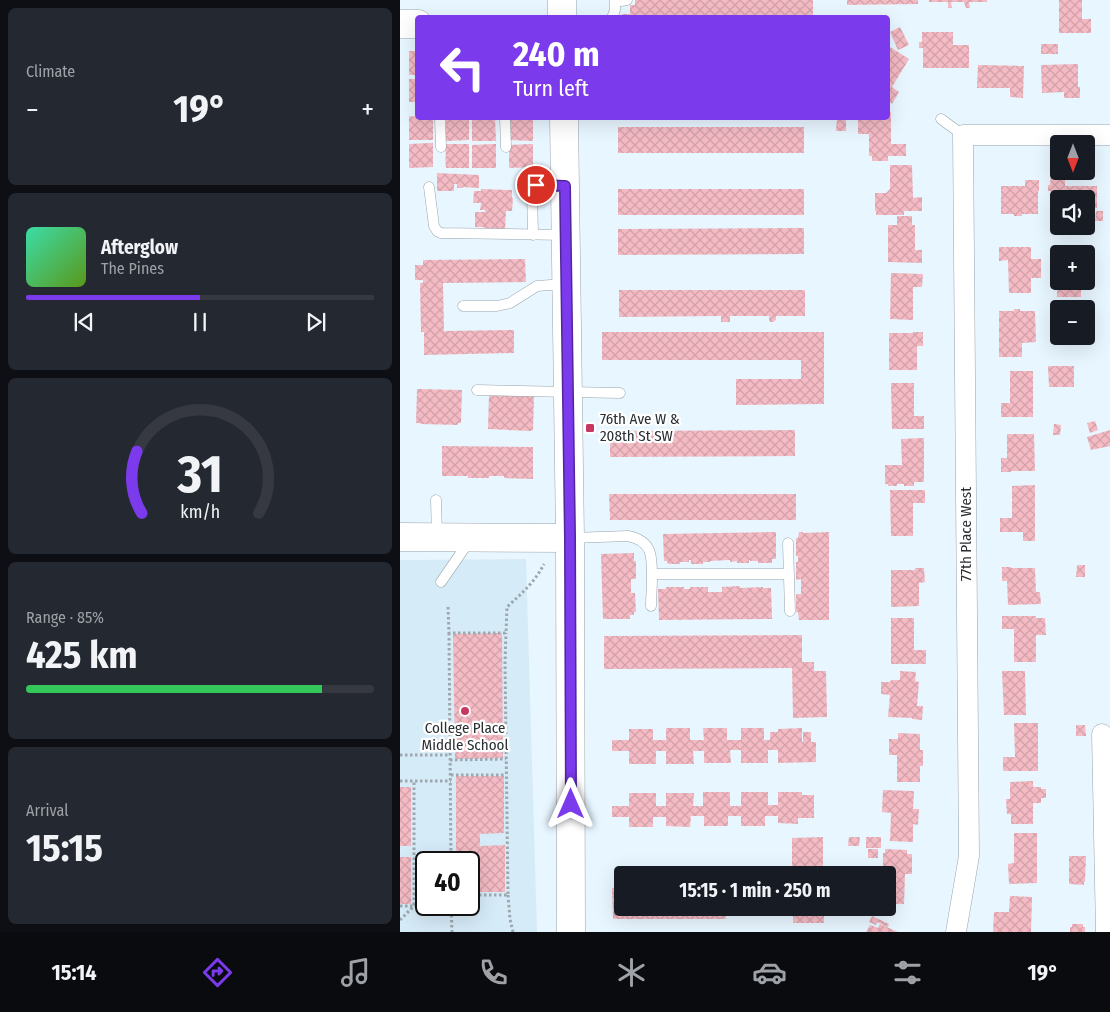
<!DOCTYPE html>
<meta charset="utf-8">
<style>
body{margin:0;font-family:"Fira Sans Condensed",sans-serif;background:#242831;color:#f1f3f6;height:100vh;display:flex;flex-direction:column;font-size:19px;white-space:nowrap}
*{box-sizing:border-box;margin:0}
p{font-size:16px;color:#9ea1a6}
.icon{flex:none;width:28px;height:28px;fill:none;stroke:currentColor;stroke-width:2;stroke-linecap:round;stroke-linejoin:round}
.map{position:relative;flex:1;overflow:hidden}
.panel{display:flex;flex-direction:column;gap:8px;padding:8px;background:#0d0f14;width:400px}
.panel>*{flex:none}
.hud{position:absolute;left:15px;top:15px;width:475px;height:105px;border-radius:5px;box-shadow:0 5px 20px #0002;background:#7c3aed;color:#fff;overflow:hidden}
.needle{width:32px;rotate:180deg}
.buttons{position:absolute;left:650px;top:135px;display:grid;gap:10px}
.buttons a{display:grid;place-items:center;width:45px;height:45px;border-radius:5px;background:#171b24;box-shadow:0 5px 20px #0002;font-size:25px}
.speed{position:absolute;left:15px;top:851px;display:flex;gap:10px;font-size:25px;font-weight:700;text-align:center}
.speed>*{display:grid;place-content:center;width:65px;height:65px;border-radius:50%;background:#171b24;box-shadow:0 5px 20px #0002;line-height:1}
.speed .limit{border:2px solid #111;border-radius:8px;background:#fff;color:#111}
.pin{position:absolute;display:grid;place-items:center;width:42px;height:42px;color:#fff;margin:-21px;border:2px solid #fff;border-radius:50%;box-shadow:0 1px 5px #0007}
.me{position:absolute;width:55px;margin:-28px;rotate:0deg;stroke-linejoin:round;filter:drop-shadow(0 0 4px #0008)}
.turn{display:flex;align-items:center;gap:18px;height:105px;padding:0 15px;font-size:22px}
.turn .icon{width:65px;height:65px;stroke-width:2.5}
.turn b{display:block;font-size:35px;line-height:42px}
.big{font-size:38px;font-weight:700;line-height:1.1}
.panel .card{flex:1;display:flex;flex-direction:column;justify-content:center;gap:8px;min-width:0;padding:0 18px;border-radius:8px;background:#242831}
.panel .dial{align-items:center;gap:0}
.dial svg{height:130px;overflow:visible;fill:none;stroke:#363941;stroke-width:7;stroke-linecap:round;text-anchor:middle}
.dial text{fill:#f1f3f6;stroke:none}
.song{display:flex;align-items:center;gap:15px}
.cover{width:60px;height:60px;border-radius:8px;background:linear-gradient(135deg,hsl(160 70% 55%),hsl(90 70% 35%))}
.played{height:5px;border-radius:2px;background:linear-gradient(90deg,#7c3aed 50%,#363941 50%)}
.keys{display:flex;justify-content:space-around;direction:ltr}
.heat{display:flex;justify-content:space-between;align-items:center;font-size:28px;direction:ltr}
.charge{height:8px;border-radius:4px;background:linear-gradient(90deg,#34c759 85%,#363941 0)}
.trip{position:absolute;left:214px;top:866px;width:282px;height:50px;border-radius:5px;background:#171b24;box-shadow:0 5px 20px #0002;font-weight:700;line-height:50px;text-align:center}
.menu{display:flex;height:80px;justify-content:space-around;align-items:center;background:#090b0e;color:#9ea1a6}
.menu .icon{width:35px;height:35px}
.menu .on{color:#7c3aed}
.menu b{font-size:22px;color:#f1f3f6}
main{display:flex;flex:1;min-height:0}
.map>svg:first-child{display:block}
.built{fill:#d6ebf8;fill-rule:evenodd}
.building{fill:url(#building-cross-hatch)}
.lines{fill:none;stroke-linecap:round;stroke-linejoin:round}
.lane-casing{stroke:#97a4ac;stroke-width:11}
.street-casing{stroke:#97a4ac;stroke-width:21}
.secondary-casing{stroke:#97a4ac;stroke-width:29}
.path{stroke:#9da7ae;stroke-width:3;stroke-dasharray:2.5 2.5;stroke-linecap:butt}
.lane{stroke:#fff;stroke-width:10}
.street{stroke:#fff;stroke-width:20}
.secondary{stroke:#fff;stroke-width:28}
.route-casing{stroke:#51269a;stroke-width:12}
.route{stroke:#7c3aed;stroke-width:9}
.poi-dot{fill:#c63862;stroke:#fff;stroke-width:2}
.labels{text-anchor:middle;stroke-width:4.5;stroke-linejoin:round;paint-order:stroke}
.poi-label{font-size:15px;fill:#292e32;stroke:#fff;text-anchor:start}
.street-label{font-size:15px;fill:#292e32;stroke:#fff}
</style>
<main>
<section class="panel">
<div class="card"><p>Climate</p>
<div class="heat"><a>−</a><b class="big">19°</b><a>+</a></div>
</div>
<div class="card">
<div class="song"><i class="cover"></i><div><b>Afterglow</b><p>The Pines</p></div></div>
<div class="played"></div>
<div class="keys"><svg class="icon" aria-label="previous" viewBox="0 0 24 24"><path d="M18 5L8 12l10 7zM5 5v14"/></svg><svg class="icon" aria-label="pause" viewBox="0 0 24 24"><path d="M8 5v14M16 5v14"/></svg><svg class="icon" aria-label="next" viewBox="0 0 24 24"><path d="M6 5l10 7-10 7zM19 5v14"/></svg></div>
</div>
<div class="card dial"><svg viewBox="0 0 100 80">
<path d="M14 69A42 42 0 1 1 86 69"/>
<path d="M14 69A42 42 0 0 1 11 31" stroke="#7c3aed"/>
<text x="50" y="56" font-size="32" font-weight="700">31</text>
<text x="50" y="72" font-size="11">km/h</text>
</svg></div>
<div class="card"><p>Range · 85%</p><b class="big">425 km</b><div class="charge"></div></div>
<div class="card"><p>Arrival</p><b class="big">15:15</b></div>
</section>
<div class="map">
<svg width="710" height="932" viewBox="0 0 710 932">
<defs>
<pattern id="building-cross-hatch" width="8" height="8" patternUnits="userSpaceOnUse" patternTransform="scale(1.25)"><rect width="8" height="8" fill="#f5bbc5"/><path d="M0 0l8 8M0 8l8-8" fill="none" stroke="#d2a1aa"/></pattern>
</defs>
<rect width="100%" height="100%" fill="#e8f6ff"/>
<path class="built" d="M126,559L137,932H0V560ZM26,862H69V905H26Z"/>
<path class="building" d="M235,0H413V18H222V14H230V5H235Z
M447,0H518V4L447,5Z
M529,0H587V2H569L570,8H566L564,2H551L552,8H548V2H529Z
M659,0H682V19H691V33H659Z
M500,27L509,45L498,50L490,32Z
M522,32H553V45H569V68H523V48H519V42H522Z
M641,44H658V54H641Z
M490,47L509,59L492,87L499,92L492,104L488,101V52Z
M9,51H18V75H9Z
M678,64V87H680V98H664V92L642,93L641,65Z
M578,65L624,66L623,98L610,97V88H577Z
M9,79H18V102H9Z
M488,112H491V144H506V156H488V161H472V156H469V134H458V118H488Z
M9,116L33,118V140H9Z
M46,118H69V140L46,141L45,131H46Z
M72,118H95L96,141H72Z
M109,118H133V141L109,140Z
M437,118H446V131H436Z
M218,127H404V153H218Z
M30,143H33V167L9,168V144Z
M46,144H69V168H46L45,157H46L45,146Z
M92,144H96V168H72V145Z
M129,144H133V167L109,168V145Z
M490,165H512L513,198L522,197V211H504V215H476V211H475V193H486L490,189Z
M37,173L79,175V188L63,187L62,188H57V184H54V191H37Z
M651,174H665V186H697V208H686V199H659V208H652L651,191H648V185H650Z
M625,180H639V191H638V214H622V216H614V214H601V186H625Z
M81,189L112,190V198H113L112,211H106L105,231L84,230V227H75V212H85V210H80L81,203H73L74,191H81Z
M218,189H404V215H218Z
M696,211H703V221H695Z
M497,216H512V225H515V250H522V263L488,262V225H497Z
M404,228V254L218,255V229Z
M599,247H631V259H641V278H631V293H609L608,260L599,261Z
M125,259L126,282L43,283L44,331L114,330V353L24,355V332H21L20,283H23V280H15V265H23V260Z
M491,273L523,274L522,287H513V320L490,319Z
M657,281H681V297H657Z
M219,290H405V316H376V320L373,322H370L369,319V316H330V322H321V316L219,317Z
M658,302H675V306H682V309H659V326H657V306H658Z
M614,309H620V311H635L636,342L622,343V357H599V311H614Z
M202,332H424V404L336,405V379H401V360H202Z
M513,332H523V346H517V370H489V333H513Z
M648,366H674V387H649Z
M610,371H633V417H601V403H610Z
M491,383H514V416H524V429H492Z
M17,389L62,390L61,423H58V425L20,424V423H16Z
M89,395L134,396L133,430L130,431L88,429Z
M695,421L698,430L690,433L687,423Z
M654,424L661,425L660,435H653Z
M395,430V456L210,457V431Z
M710,430V446L691,450L687,437Z
M607,434H634L635,471H611V472H601V458H607Z
M524,438V482H514V486H504V484H497V486H488V484H485V465H502L501,439Z
M42,446L133,447V479L104,478V476H89V478H68V476H42Z
M635,485V541H623V532H600V518H612V486Z
M490,490H525V503H513V536H491Z
M209,494H396V520H210Z
M376,532V559H372V563H358V561H350V560H349V563H337V561L330,562V560L310,561V562H303V564H291V560H289V562H280V564H268L267,561H264L263,534Z
M399,532H403V533L429,532V620H399L398,612H396V594H401V579L396,580V562H398V556H396V538H398Z
M234,553V561H236V579H231V593H235L236,612H234V615H230V619H203L201,554Z
M677,565H685V577H676Z
M602,567H611V568H635L636,592H640L641,604L608,605L607,581H602Z
M515,568H524L525,582L519,583V606L491,607V570H515Z
M340,586V588L363,587V588H371L372,619L259,620L258,589H266V587H284V589H290V587H308V592H322V587Z
M602,616H636V618H645L646,635H636V662H614V629H602Z
M491,618H514V650H526V664H491Z
M102,633L103,758L55,759L53,634Z
M402,635V662H414V671H426L427,717L393,718L392,668L204,669V636Z
M500,671L516,672L515,681L519,682L517,706H523L522,720L512,719V718L488,717L490,695L481,694V682H490L491,680H500Z
M602,671H625L626,715H604Z
M614,723H638V771H603V757H615Z
M676,725H685L686,736H676Z
M266,728H290V740H304L303,728H327V740H341V728H364V740H370V732H378V729L402,728V742H403V732H411V742H416V762L378,763V750H368V763H341V750H330L331,763H304V751H293L294,764H266V751H256V764H229V751H212V740H229V729H253V740H266Z
M498,733L520,734V750H523V766H520V782H497V755H489V739H498Z
M56,776H104V833L80,834V846L105,845V892H69V862H56Z
M633,781V787H641V789H646V798H641V803H633V824H611V814H607L606,799H610V782Z
M0,787H11V846H0Z
M483,790L514,791L513,809H519L518,825L513,824V842L490,841L491,813L482,812Z
M303,792H330V806H341V792H368V805H378V792H402V795H414V818H398V824L378,823V816H365V826H341V816H328V826H304V816H291L290,827L266,826V817H253V827H229V817H212V806H229V793H256V806H266V793H294L293,806H303Z
M614,833H637V883L609,884L608,864L614,863Z
M423,837V875H392V838Z
M449,837H460L459,846H448Z
M466,837H481V848H466Z
M468,849H478V858H468Z
M485,849L507,850V854H512V874H505L504,904H492L491,909H475V908H488V875H483V853H485Z
M669,856H686L685,882H684V885L669,884Z
M0,857H11V904H0Z
M212,888H222V908H325L326,919H213Z
M610,896L632,897L631,932H593L594,912H609Z
M393,908H424V923H393Z
M472,916L489,924L488,927L477,922L476,925L469,922Z
M480,924L498,932H466L470,925L478,928Z
M672,924H683V927H685V932H670V927H672Z"/>
<g class="lines">
<g class="lane-casing">
<path id="lane" d="M215,2L227,0
M212,18L215,10V0
M40,118L41,147
M105,118L106,147
M541,119L563,135
M29,187L34,226L37,231L41,233L165,235
M133,235L132,189L136,185L164,186
M63,306H97L110,303L137,286L165,284
M77,390L220,393
M36,500L37,536
M171,538L228,536C253,541 252,557 252,578C252,588 251,597 251,606
M388,543L390,611
M252,574H388
M41,582L70,540"/>
</g>
<g class="street-casing">
<path id="street" d="M702,734L706,932
M556,932L569,856L563,135H710"/>
</g>
<g class="secondary-casing">
<path id="secondary" d="M162,0V18
M0,24H18
M164,118L170,538L171,932
M0,537L170,538"/>
</g>
<path class="path" d="M48,607L49,633H106L107,607C121,594 135,582 144,564
M49,633L51,862
M0,755H50
M50,760L106,759
M51,775H106
M0,781H51
M14,894L26,895
M69,895H108L105,663L106,633
M108,895L110,919L113,932
M51,905L52,932
M0,906H14V781
M0,920L14,906L26,900"/>
<use href="#lane" class="lane"/>
<use href="#street" class="street"/>
<use href="#secondary" class="secondary"/>
</g>
<g class="lines">
<g class="route-casing">
<path id="route" d="M136,185L165,186L170,538L171,804"/>
</g>
<use href="#route" class="route"/>
</g>
<g class="poi-dot">
<rect x="185" y="423" width="10" height="10" rx="2.5"/>
<circle cx="65" cy="711" r="5"/>
</g>
<g class="labels">
<g class="poi-label">
<text x="200" y="424">76th Ave W &amp;<tspan x="200" dy="17">208th St SW</tspan></text>
<text x="65" y="733" text-anchor="middle">College Place<tspan x="65" dy="17">Middle School</tspan></text>
</g>
<g class="street-label">
<text transform="translate(566 534) rotate(-90)" y="5">77th Place West</text>
</g>
</g>
</svg>
<div class="buttons">
<a><svg class="needle" viewBox="-14 -14 28 28"><path d="M0-13l5 13h-10z" fill="#e53935"/><path d="M0 13l5-13h-10z" fill="#9ea1a6"/></svg></a>
<a><svg class="icon" aria-label="sound" viewBox="0 0 24 24"><path d="M4 9h4l5-4v14l-5-4H4zM17 9q2 3 0 6"/></svg></a>
<a>+</a>
<a>−</a>
</div>
<div class="speed"><div class="limit">40</div></div>
<div class="pin" style="left:136px;top:185px;background:#d93025"><svg class="icon" aria-label="arrive" viewBox="0 0 24 24"><path d="M6 21V4h12l-3 4 3 4H6"/></svg></div>
<svg class="me" style="left:171px;top:804px" viewBox="-20 -20 40 40"><path d="M0-17L14 15 0 8-14 15z" fill="#7c3aed" stroke="#fff" stroke-width="4"/></svg>
<div class="trip">15:15 · 1 min · 250 m</div>
<div class="hud">
<div class="turn"><svg class="icon" aria-label="left" viewBox="0 0 24 24"><path d="M17 20v-9H6M10 6l-5 5 5 5"/></svg><div><b>240 m</b>Turn left</div></div>
</div>
</div>
</main>
<nav class="menu">
<b>15:14</b>
<svg class="icon on" aria-label="directions" viewBox="0 0 24 24"><path d="M12 3l9 9-9 9-9-9zM9 14v-3h6M13 9l2 2-2 2"/></svg>
<svg class="icon" aria-label="music" viewBox="0 0 24 24"><path d="M9 18V5l10-2v13"/><circle cx="6" cy="18" r="3"/><circle cx="16" cy="16" r="3"/></svg>
<svg class="icon" aria-label="phone" viewBox="0 0 24 24"><path d="M5 4h4l2 5-3 2q2 4 5 5l2-3 5 2v4C11 20 4 13 5 4z"/></svg>
<svg class="icon" aria-label="climate" viewBox="0 0 24 24"><path d="M12 3v18M4 7l16 10M4 17L20 7"/></svg>
<svg class="icon" aria-label="car" viewBox="0 0 24 24"><path d="M5 17H2v-5l4-1 3-4h7l3 4 3 1v5h-3M9 17h6M6 11h13"/><circle cx="7" cy="17" r="2"/><circle cx="17" cy="17" r="2"/></svg>
<svg class="icon" aria-label="filters" viewBox="0 0 24 24"><path d="M4 7h16M4 17h16"/><circle cx="9" cy="7" r="2"/><circle cx="15" cy="17" r="2"/></svg>
<b>19°</b>
</nav>
